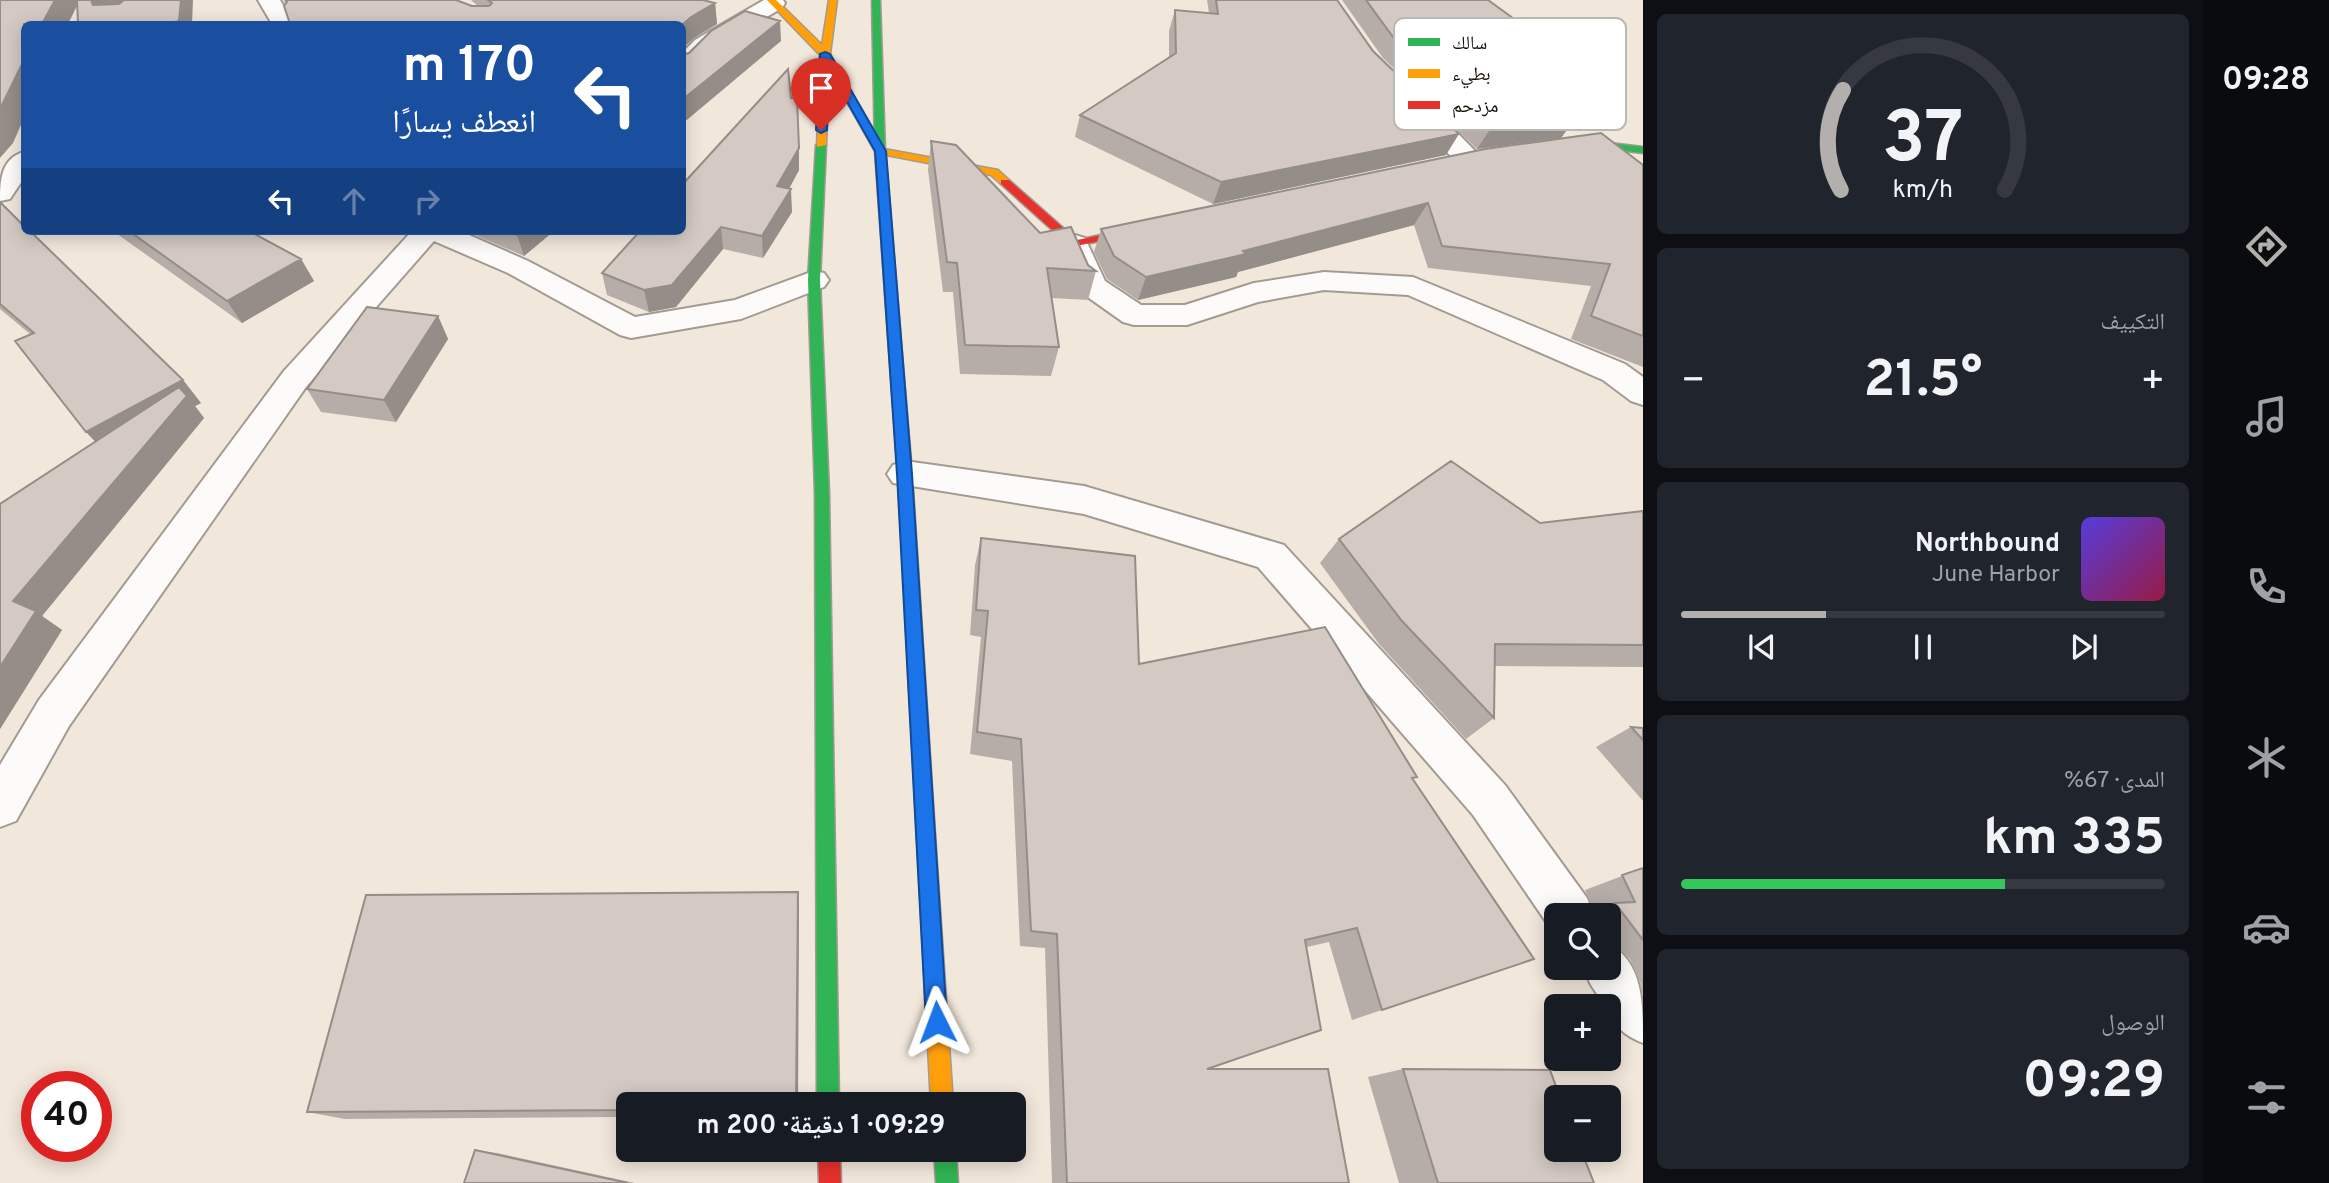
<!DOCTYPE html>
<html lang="ar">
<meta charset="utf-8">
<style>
body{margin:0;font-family:Overpass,"Noto Naskh Arabic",sans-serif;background:#20242c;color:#f1f3f6;direction:rtl;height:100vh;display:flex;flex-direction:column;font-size:26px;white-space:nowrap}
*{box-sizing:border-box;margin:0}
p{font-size:23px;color:#9ea1a6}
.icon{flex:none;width:38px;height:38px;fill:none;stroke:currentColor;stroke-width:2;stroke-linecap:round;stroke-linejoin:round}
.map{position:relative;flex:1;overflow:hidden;direction:ltr}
.drawer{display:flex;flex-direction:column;gap:14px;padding:14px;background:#0d0f14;width:560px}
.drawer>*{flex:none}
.top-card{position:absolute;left:21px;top:21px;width:665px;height:214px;border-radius:10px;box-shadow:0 4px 18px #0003;direction:rtl;background:#1a4fa0;color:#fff;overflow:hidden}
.buttons{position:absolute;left:1544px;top:903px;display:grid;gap:14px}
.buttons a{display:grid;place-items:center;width:77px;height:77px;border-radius:10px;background:#171b24;box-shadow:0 4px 18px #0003;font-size:35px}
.speed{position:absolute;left:21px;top:1071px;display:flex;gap:14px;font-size:35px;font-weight:700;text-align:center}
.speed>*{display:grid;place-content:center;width:91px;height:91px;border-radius:50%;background:#171b24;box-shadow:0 4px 18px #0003;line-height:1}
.speed .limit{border:10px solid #d22;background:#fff;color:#111}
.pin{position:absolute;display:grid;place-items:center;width:60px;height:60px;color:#fff;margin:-72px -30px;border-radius:50% 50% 50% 0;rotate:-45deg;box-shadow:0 0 7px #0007}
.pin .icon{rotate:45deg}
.me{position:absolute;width:77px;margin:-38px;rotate:357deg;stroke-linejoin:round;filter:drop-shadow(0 0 5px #0008)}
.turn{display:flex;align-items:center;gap:24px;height:147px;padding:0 35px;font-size:32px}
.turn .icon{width:91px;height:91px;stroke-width:2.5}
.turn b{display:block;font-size:49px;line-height:60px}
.lanes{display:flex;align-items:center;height:66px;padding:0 35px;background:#0003;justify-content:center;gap:35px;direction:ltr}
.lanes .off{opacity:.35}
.big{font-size:52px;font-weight:700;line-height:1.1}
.drawer .widget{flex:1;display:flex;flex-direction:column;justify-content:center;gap:10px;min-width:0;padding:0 24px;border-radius:10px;background:#20242c}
.drawer .dial{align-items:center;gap:0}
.dial svg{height:182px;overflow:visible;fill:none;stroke:#363941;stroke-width:7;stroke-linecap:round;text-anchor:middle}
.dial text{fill:#f1f3f6;stroke:none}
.song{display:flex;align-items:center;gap:21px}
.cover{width:84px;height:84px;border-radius:10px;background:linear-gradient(135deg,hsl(250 70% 55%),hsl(340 70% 35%))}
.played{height:7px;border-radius:4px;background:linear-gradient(90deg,#b2afac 30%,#363941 30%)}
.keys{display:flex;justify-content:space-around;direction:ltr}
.heat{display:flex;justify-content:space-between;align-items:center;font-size:38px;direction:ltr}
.charge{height:10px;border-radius:5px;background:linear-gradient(90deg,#34c759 67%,#363941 0)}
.trip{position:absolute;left:616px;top:1092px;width:410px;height:70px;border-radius:10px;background:#171b24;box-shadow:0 4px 18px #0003;font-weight:700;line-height:70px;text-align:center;direction:rtl}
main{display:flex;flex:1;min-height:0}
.tabs{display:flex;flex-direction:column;width:126px;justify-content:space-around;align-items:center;background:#090b0e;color:#9ea1a6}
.tabs .icon{width:49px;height:49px}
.tabs .selected{color:#b2afac}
.tabs b{font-size:32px;color:#f1f3f6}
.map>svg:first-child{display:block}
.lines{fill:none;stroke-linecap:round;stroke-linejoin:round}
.street-casing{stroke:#a39b92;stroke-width:4}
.fast-casing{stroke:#a39b92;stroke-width:3}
.slow-casing{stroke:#a39b92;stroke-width:3}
.jam-casing{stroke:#a39b92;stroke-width:3}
.street{fill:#fdfbfa;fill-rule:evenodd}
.fast{fill:#30b455;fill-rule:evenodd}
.slow{fill:#ff9f0a;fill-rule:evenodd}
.jam{fill:#e5322d;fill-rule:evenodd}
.wall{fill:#b6ada8}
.shaded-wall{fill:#948d88}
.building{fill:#d4c9c3;stroke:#948d88;stroke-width:2}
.route{fill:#1a73e8;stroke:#114b97;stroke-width:2}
.key{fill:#fff;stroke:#bab8b5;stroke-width:2}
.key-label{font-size:19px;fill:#181109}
</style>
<main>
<nav class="tabs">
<b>09:28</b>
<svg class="icon selected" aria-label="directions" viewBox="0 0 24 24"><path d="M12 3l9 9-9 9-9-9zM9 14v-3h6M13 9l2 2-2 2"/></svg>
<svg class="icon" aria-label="music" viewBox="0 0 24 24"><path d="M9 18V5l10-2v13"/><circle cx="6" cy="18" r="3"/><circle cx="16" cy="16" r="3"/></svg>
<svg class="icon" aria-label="phone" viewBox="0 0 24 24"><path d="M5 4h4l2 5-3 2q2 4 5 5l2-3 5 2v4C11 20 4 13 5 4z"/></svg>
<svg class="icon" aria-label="climate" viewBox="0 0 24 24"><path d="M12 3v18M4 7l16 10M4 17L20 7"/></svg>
<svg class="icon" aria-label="car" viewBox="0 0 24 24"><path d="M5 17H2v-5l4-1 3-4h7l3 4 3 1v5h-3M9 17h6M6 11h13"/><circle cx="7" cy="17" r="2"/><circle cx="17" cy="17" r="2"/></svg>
<svg class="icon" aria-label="filters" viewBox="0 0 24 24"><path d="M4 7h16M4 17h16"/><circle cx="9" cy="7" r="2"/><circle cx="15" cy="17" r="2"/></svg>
</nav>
<section class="drawer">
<div class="widget dial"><svg viewBox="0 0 100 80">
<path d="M14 69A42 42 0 1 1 86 69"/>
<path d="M14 69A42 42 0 0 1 15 25" stroke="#b2afac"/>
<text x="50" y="56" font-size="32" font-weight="700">37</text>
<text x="50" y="72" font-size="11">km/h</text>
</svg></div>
<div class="widget"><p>التكييف</p>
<div class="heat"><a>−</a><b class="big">21.5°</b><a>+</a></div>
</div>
<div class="widget">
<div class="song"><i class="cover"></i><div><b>Northbound</b><p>June Harbor</p></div></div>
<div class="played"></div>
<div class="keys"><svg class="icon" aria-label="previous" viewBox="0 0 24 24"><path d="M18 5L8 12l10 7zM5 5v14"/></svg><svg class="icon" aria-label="pause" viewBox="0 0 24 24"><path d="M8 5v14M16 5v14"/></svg><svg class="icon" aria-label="next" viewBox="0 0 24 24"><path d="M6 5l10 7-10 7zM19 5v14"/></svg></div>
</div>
<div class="widget"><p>المدى · 67%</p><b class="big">335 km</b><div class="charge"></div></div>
<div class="widget"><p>الوصول</p><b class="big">09:29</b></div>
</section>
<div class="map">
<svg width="1643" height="1183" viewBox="0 0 1643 1183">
<rect width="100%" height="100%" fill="#f2e7db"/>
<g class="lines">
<g class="street-casing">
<path id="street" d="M258,0H280L294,24H272Z
M764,0H783L785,3L782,8L711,50L690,72L682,74V53L695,40Z
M1417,99L1426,101L1479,155L1483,161L1479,167L1470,169L1461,167L1408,111L1405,106L1408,101Z
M24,152V178L10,199L0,201C0,181 1,158 24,152Z
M412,231H460L528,261L635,317L735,300L814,271L824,273L829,280L824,287L741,319L631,338L620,335L508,273L434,241L306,387L69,726L16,821L0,827V765L39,700L284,371Z
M1075,235L1085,238L1105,281L1141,305H1185L1254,283L1324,272L1413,277L1625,364L1643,377V405L1631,401L1603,380L1408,295L1324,290L1258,302L1187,325H1134L1123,322L1082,293L1061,244L1065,238Z
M905,461L1084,486L1284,545L1505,785L1587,898L1594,915H1556V933L1553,932L1473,815L1258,567L1084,514L893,483L887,474L893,465Z
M1608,943C1643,963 1643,1001 1643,1043C1627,1037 1610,1025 1608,1006H1605L1591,985L1583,968H1608Z"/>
</g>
<g class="fast-casing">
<path id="fast" d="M872,0H880L885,151L912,474L935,835L933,841L926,844L919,841L917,835L898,474L875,151Z
M1592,141L1643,147V153L1592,147L1569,150L1564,147Z
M821,142L826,145L820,280L829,493L839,1104H817L815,493L808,280L816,145Z
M934,1150H956L958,1183H936Z"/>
</g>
<g class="slow-casing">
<path id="slow" d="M767,0H776L822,45L829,0H837L830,54L884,149L998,170L1009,180V184H1001L991,175L876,153L829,70L826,145L817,147L820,55Z
M926,826L933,829L935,835L953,1104H931L917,835L919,829Z"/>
</g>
<g class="jam-casing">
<path id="jam" d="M1001,180H1009L1077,240L1149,225L1155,228L1149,231L1071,247L1001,184Z
M818,1150H840L841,1183H819Z"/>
</g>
<use href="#street" class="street"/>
<use href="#fast" class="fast"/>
<use href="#slow" class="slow"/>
<use href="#jam" class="jam"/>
</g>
<path class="wall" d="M284,0H456L472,6H478L471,0H703L715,3L717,24L694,38L285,4Z
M1207,0H1337L1446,155L1213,204L1075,137L1080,115L1169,57V31L1175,10L1209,13Z
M1342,0H1488L1521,24L1514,35L1584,116L1576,117L1561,138L1477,149L1383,58Z
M931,141L1040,233L1096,271L1088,300L1052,298L1059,347L1051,376L960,374L953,292H943L928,170Z
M1643,165V367L1571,339L1591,286L1428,268L1414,225L1238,272L1236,277L1138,300L1107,279L1094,252L1101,229Z
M799,170L789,189L792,212L763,258L723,249L676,307L649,312L607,295L602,273Z
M0,202L183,380L201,403L195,406L204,418L42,616L62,630L0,729L95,442L30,334L0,309Z
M113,231H249L301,259L314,281L242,323Z
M472,231H554L524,256L473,234Z
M438,316L448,339L396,422L321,412L307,389Z
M1643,511V667L1495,666L1494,718L1466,739L1379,644L1320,563L1339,539L1540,523Z
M981,538L1139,664L1413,780L1534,959L1352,1020L1329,942L1307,947L1207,1069L1349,1183H1052L1045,948L1020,946L1012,761L970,754L981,637L970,635L975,565Z
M1631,727L1643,728V801L1596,747Z
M1643,868V997L1641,984L1630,959L1621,951L1608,955V915H1583L1594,911L1585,890Z
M799,912L628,1104V1117L345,1119L307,1112Z
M1403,1069L1594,1183H1399L1368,1077Z
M475,1150L497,1153L635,1183H464Z"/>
<path class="shaded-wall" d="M55,0H80L68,24H42Z
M91,0H129L104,22L93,5Z
M181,0H193L192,24H165Z
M715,3L717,24L694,38L682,49V25L691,17Z
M780,21L781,41L682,124V100Z
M24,60V118L13,143L0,158V109Z
M1599,94L1584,116L1576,117L1561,138L1477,149L1491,128L1557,101Z
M1459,134L1446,155L1213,204L1221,182Z
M799,148V170L778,209L777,186Z
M791,189L792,212L763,258L762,236Z
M1428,203L1414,225L1238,272L1236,277L1138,300L1146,277Z
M721,227L723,249L676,307L649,312L644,290Z
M522,231H554L524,256L517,235Z
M301,259L314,281L242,323L227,301Z
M438,316L448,339L396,422L384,400Z
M183,380L201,403L195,406L204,418L42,616L62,630L0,729V667L13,601L108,455L86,432Z
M798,892L799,912L798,1104H796Z"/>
<path class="building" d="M0,0H55L42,24H24V60L0,109Z
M77,0H91L93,5L119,4L124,0H181L179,21L165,24H78Z
M286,0H456L472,6H489L492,3L488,0H703L715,3L691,17L682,25V24H290L284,6L287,2Z
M1216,0H1337L1373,51L1459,134L1221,182L1080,115L1176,53L1175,10L1218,14Z
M1366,0H1488L1521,24L1500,26L1599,94L1557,101L1577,116L1491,128L1393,37Z
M745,11L780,21L682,100V55L689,53L711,31Z
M788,69L791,98H797L799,148L777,186L791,189L762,236L721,227L672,285L644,290L602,273L640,231H682V185Z
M1601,133L1643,165V336L1591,316L1610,264L1442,246L1428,203L1243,251L1246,254L1146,277L1114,256L1101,229L1485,149Z
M931,141L956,145L1040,233L1071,227L1088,265L1096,271L1047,268L1059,347L965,345L957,263L947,262Z
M0,202L24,226V231H30L183,380L86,432L15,341L34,333L0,304Z
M129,231H249L301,259L227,301Z
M509,231H522L517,235Z
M367,307L438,316L384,400L307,389Z
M179,387L187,396L13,601L36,611L0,667V504Z
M1451,461L1540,523L1643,511V645L1495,644L1494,718L1402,621L1339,539Z
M981,538L1135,556L1139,664L1325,627L1417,777L1412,778L1534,959L1382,1010L1357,928L1305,940L1321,1030L1207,1069H1328L1349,1183H1067L1057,934L1031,931L1021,739L977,732L988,611L976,610Z
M1631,727L1643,728V740Z
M1643,868V940L1615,903L1635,902L1622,875Z
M798,892L796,1104H628V1110L307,1112L366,895Z
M1403,1069L1550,1070L1560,1097H1556V1150H1581L1594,1183H1438Z
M475,1150L628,1183H464Z"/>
<path class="route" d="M825,52L830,54L886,151L912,474L947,1022L944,1029L937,1033L930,1029L926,1022L897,474L875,151L829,70L827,130L821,133L816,130L820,54Z"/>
<rect x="1394" y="18" width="232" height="112" rx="10" class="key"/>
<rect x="1408" y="38" width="32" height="8" fill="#30b455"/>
<rect x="1408" y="69" width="32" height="9" fill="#ff9f0a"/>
<rect x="1408" y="101" width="32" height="8" fill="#e5322d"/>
<g class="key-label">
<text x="1452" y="49">سالك</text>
<text x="1452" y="80">بطيء</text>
<text x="1452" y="112">مزدحم</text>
</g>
</svg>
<div class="buttons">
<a><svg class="icon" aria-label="search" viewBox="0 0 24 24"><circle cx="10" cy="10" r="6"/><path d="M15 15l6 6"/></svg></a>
<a>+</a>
<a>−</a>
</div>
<div class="speed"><div class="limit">40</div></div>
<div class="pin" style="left:821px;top:130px;background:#d93025"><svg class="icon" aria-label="arrive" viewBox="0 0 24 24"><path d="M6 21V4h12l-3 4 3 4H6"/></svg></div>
<svg class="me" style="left:937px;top:1022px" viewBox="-20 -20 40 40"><path d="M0-17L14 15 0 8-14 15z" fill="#1a73e8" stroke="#fff" stroke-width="4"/></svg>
<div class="trip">09:29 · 1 دقيقة · 200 m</div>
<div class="top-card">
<div class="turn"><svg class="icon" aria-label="left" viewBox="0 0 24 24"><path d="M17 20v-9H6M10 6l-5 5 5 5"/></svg><div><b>170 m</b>انعطف يسارًا</div></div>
<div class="lanes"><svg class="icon" aria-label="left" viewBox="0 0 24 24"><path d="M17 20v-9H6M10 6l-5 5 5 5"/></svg><svg class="icon off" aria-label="ahead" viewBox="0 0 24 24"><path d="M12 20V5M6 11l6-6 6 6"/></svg><svg class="icon off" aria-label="right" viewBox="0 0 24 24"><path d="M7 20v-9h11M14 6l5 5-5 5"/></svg></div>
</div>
</div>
</main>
